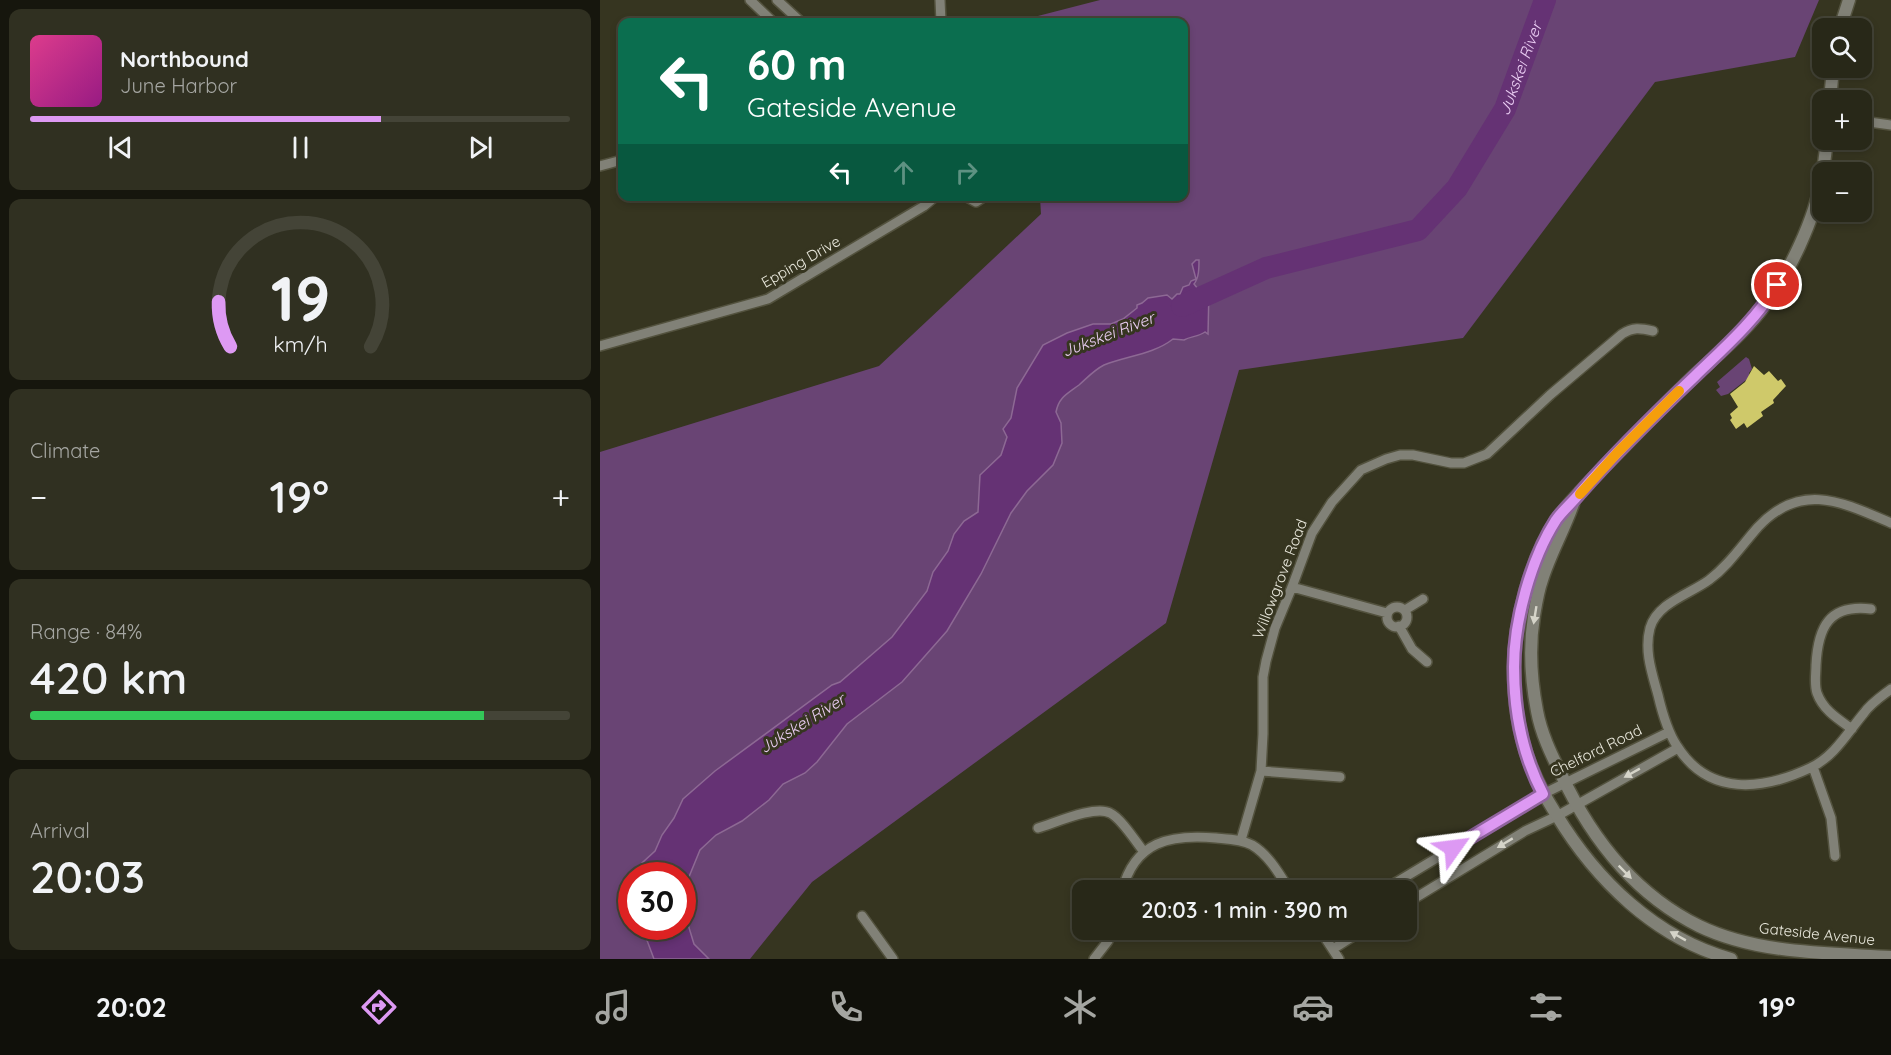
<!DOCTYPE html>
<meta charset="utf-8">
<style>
body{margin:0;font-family:Quicksand,sans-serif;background:#303021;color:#f1f3f6;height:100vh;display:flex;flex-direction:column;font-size:22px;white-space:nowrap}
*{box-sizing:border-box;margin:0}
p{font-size:20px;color:#a5a6a2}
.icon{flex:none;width:33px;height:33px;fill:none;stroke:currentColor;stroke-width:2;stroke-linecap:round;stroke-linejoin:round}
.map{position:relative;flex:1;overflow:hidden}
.details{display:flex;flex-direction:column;gap:9px;padding:9px;background:#16160d;width:600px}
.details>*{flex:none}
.top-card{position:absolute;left:18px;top:18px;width:570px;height:183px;border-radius:12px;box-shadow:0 3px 9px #0003,0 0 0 2px #444437;background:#0b6e4f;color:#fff;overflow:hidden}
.controls{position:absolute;left:1212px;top:18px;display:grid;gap:12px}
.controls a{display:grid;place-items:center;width:60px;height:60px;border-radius:12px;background:#282818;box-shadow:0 3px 9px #0003,0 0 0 2px #444437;font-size:30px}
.speed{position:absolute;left:18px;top:862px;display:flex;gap:12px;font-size:30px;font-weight:700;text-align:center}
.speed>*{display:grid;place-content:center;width:78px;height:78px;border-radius:50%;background:#282818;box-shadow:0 3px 9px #0003,0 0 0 2px #444437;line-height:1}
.speed .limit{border:9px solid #d22;background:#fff;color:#111}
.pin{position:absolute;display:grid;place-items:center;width:51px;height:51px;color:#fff;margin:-26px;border:3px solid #fff;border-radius:50%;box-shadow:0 2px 6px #0007}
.me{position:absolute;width:66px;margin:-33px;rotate:59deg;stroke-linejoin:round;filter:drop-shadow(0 0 4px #0008)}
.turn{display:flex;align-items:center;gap:21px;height:126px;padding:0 30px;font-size:27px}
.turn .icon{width:78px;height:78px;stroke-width:2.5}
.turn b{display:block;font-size:42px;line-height:51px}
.lanes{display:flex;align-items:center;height:57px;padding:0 30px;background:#0003;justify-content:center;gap:30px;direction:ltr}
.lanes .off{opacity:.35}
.big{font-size:45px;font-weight:600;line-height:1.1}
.details .card{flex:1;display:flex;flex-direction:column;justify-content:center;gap:9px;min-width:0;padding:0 21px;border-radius:12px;background:#303021}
.details .dial{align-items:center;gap:0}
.dial svg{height:156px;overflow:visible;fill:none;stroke:#444437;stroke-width:7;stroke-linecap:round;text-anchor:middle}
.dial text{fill:#f1f3f6;stroke:none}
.song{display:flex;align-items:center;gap:18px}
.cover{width:72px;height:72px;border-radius:9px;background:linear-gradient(135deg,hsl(330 70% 55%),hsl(310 70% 35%))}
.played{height:6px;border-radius:3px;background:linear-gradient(90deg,#dd99f3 65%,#444437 65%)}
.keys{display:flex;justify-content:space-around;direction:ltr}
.heat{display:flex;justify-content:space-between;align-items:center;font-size:33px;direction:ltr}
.charge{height:9px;border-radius:4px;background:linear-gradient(90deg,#34c759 84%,#444437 0)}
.trip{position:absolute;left:472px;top:880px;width:345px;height:60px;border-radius:12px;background:#282818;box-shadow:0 3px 9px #0003,0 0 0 2px #444437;font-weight:600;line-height:60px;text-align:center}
.menu{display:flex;height:96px;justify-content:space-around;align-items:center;background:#10100a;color:#a5a6a2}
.menu .icon{width:42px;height:42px}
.menu .on{color:#dd99f3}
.menu b{font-size:27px;color:#f1f3f6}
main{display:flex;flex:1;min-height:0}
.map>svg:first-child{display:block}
.green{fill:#694474;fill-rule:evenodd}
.water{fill:#653274;stroke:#8d6994;stroke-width:1.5}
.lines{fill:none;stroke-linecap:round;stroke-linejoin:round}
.river{stroke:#653274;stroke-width:22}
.building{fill:#cfc96a}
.minor-casing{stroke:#53523e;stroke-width:12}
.tertiary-casing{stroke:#53523e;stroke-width:15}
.minor{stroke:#818177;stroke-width:9}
.tertiary{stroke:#818177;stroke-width:12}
.oneway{fill:#d5d4c9}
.route-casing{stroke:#90639e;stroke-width:15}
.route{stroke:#dd99f3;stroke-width:10}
.slow{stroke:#f59e0b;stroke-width:10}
.labels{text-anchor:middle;stroke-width:6;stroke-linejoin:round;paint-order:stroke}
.street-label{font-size:15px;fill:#eae9dd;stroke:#363520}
.water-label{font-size:16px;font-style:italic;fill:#ebcef4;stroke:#363520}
</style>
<main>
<section class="details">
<div class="card">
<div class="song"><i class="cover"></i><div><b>Northbound</b><p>June Harbor</p></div></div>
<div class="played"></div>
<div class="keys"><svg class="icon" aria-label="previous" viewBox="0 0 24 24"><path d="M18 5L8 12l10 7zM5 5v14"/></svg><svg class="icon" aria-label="pause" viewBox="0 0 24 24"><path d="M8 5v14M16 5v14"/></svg><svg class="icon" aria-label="next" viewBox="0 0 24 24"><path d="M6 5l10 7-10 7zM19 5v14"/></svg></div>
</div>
<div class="card dial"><svg viewBox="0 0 100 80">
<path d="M14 69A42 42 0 1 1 86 69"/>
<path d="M14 69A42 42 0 0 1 8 46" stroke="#dd99f3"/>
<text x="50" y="56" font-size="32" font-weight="700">19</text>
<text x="50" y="72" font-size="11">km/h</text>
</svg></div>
<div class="card"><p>Climate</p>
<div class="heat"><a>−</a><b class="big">19°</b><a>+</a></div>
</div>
<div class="card"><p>Range · 84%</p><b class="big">420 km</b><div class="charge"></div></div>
<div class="card"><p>Arrival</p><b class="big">20:03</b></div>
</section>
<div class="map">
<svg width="1291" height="959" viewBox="0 0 1291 959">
<rect width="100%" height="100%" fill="#363520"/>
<path class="green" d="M500,0H1219L1195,57L1055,82L863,338L639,370L566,623L212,882L150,959H0V452L279,366L441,214L440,197L584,196V22H435L434,17ZM32,876H82V927H32Z
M1146,357L1149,359L1152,369L1149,373L1150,377L1128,394L1121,396L1116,390L1120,387L1117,382Z"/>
<path class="water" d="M596,260H599C599,268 599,278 594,284L598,289L609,290L608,334L605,332C598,337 591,336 584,340L573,339C554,354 527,356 504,365C494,370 487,378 479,385C467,394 459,397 456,412L461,423L462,443L453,465L427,491L411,513L381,574L347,631L302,682L247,724L217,762L205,773L183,784L169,800L142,821L116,835L100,850L84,889L83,897L82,876H39L42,863L55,851L62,835L74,818L83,799L115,771L232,685L240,682L292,637L327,591L333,572L348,551L354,534L364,521L378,512L380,475L401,455L407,437L403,429L411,418L417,388L443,345L467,333L493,324H511L523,319L537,308V305L542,303L548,298L567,295L572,299L577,294H580L583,287L589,285L591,281L596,279L592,264Z
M83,908L94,944L109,959H54L42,927H82Z"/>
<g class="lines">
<path class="river" id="s1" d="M582,306L666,268L818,230L857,188L905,109L945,0"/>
</g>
<path class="building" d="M1154,366L1164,375L1169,371L1178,381L1181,379L1186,386L1173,400L1174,403L1161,412L1163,416L1147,428L1144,423L1136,429L1130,420L1132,418L1130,414L1138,407L1130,394L1145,382Z"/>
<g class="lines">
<g class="minor-casing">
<path id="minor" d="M150,0L173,22
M177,0L201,22
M340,0L341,22
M1262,121L1291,125
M0,166L22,160
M365,196L376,202L385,196
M0,346L168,299L324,206L336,196
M1291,523C1242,502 1201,481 1158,527C1142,545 1129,565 1109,580C1090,594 1057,603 1050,628C1044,651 1052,673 1058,695C1062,712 1067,731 1077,746C1109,797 1163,790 1210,768C1234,757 1248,732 1264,713C1271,703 1282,696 1291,689
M692,587L787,613
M787 617a10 10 0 1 1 20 0a10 10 0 1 1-20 0Z
M805,610L823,599
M799,626L812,649L827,662
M1252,729C1238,719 1223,710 1217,693C1214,684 1216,674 1216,665C1218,627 1229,604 1271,609
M1213,767L1231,818L1235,856
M661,771L740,777
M438,828C455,823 495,805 510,813C521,818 536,842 544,852
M641,840L661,771L663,734V677L666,661L675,628L692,587L712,533L732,502L761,470L786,459L800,455H813L851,463H864L887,454L950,395L1022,334C1033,327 1040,328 1053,331
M522,891C535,841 570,834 616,838C628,839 641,839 652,845C669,855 680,875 690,891
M782,891L943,794L1069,732
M807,903L925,831L957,816L1078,748
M262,916L293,959
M720,930L739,959
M733,949L763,930
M494,959L508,941L512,930"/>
</g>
<g class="tertiary-casing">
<path id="tertiary" d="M1240,28L1249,0
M1230,100L1233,68
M1223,172L1227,140
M973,504C964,530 950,554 942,580C938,591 936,604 934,616C929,647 931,680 937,711C941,733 951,754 961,774C991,838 1034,894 1099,926C1157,954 1228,953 1291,957
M1131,959C1055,938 996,880 956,814C926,767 914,726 914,669C914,623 930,558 957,519C969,502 986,486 1000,471C1031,439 1062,407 1094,376C1117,355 1142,334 1161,310C1188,277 1216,217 1222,176"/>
</g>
<use href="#minor" class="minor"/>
<use href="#tertiary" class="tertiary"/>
</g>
<defs><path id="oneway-solid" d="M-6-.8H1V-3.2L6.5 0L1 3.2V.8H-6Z" transform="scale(1.5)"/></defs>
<g class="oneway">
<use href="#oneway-solid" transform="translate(935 615) rotate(99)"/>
<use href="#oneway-solid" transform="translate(1032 773) rotate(151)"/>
<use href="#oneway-solid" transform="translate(905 843) rotate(149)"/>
<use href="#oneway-solid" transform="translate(1025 872) rotate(45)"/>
<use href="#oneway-solid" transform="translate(1078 936) rotate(-151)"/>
</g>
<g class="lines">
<g class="route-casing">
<path id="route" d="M853,848L943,794C922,754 914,712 914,667C914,621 931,559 956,520C963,510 973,502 980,493C1016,452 1056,413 1095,376C1125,347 1155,321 1177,285"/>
</g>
<use href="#route" class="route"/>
<path class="slow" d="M980,494L1018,452L1079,391"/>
</g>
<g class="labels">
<g class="street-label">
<text transform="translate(201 262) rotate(-30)" y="5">Epping Drive</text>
<text transform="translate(680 579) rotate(-69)" y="5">Willowgrove Road</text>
<text transform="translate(996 751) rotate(-26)" y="5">Chelford Road</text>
<text transform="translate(1217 934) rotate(6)" y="5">Gateside Avenue</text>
</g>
<g class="water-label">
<text dy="6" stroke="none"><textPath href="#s1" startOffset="442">Jukskei River</textPath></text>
<text transform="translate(508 334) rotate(-21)" y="6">Jukskei River</text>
<text transform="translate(202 723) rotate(-32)" y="6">Jukskei River</text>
</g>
</g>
</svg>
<div class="controls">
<a><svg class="icon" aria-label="search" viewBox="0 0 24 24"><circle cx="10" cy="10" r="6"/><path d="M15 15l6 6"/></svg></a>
<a>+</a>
<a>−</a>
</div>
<div class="speed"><div class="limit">30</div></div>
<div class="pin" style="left:1177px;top:285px;background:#d93025"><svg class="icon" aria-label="arrive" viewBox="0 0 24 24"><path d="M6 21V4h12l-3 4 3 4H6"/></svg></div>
<svg class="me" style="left:853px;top:848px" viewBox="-20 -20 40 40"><path d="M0-17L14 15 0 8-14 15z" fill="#dd99f3" stroke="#fff" stroke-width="4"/></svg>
<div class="trip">20:03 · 1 min · 390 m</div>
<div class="top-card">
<div class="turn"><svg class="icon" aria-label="left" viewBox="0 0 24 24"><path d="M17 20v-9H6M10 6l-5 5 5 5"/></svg><div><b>60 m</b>Gateside Avenue</div></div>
<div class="lanes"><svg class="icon" aria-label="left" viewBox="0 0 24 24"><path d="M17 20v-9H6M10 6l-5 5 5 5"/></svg><svg class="icon off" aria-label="ahead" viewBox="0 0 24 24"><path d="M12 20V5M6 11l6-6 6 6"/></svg><svg class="icon off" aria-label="right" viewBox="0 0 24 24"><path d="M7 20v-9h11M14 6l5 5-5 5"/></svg></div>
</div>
</div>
</main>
<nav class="menu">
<b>20:02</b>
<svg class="icon on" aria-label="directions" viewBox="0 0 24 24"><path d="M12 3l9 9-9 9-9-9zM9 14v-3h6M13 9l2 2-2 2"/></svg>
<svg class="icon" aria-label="music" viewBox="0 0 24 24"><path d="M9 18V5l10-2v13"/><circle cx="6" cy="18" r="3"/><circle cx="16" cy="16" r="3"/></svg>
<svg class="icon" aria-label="phone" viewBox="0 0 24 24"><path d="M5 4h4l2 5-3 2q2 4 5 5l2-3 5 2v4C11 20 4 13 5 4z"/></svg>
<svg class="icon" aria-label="climate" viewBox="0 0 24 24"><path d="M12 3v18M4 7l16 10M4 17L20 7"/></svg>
<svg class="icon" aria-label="car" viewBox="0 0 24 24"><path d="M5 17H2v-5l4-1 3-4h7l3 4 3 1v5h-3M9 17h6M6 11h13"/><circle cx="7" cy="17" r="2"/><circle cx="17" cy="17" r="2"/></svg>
<svg class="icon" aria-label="filters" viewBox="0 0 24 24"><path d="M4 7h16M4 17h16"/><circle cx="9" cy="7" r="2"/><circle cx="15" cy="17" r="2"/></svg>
<b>19°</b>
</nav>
